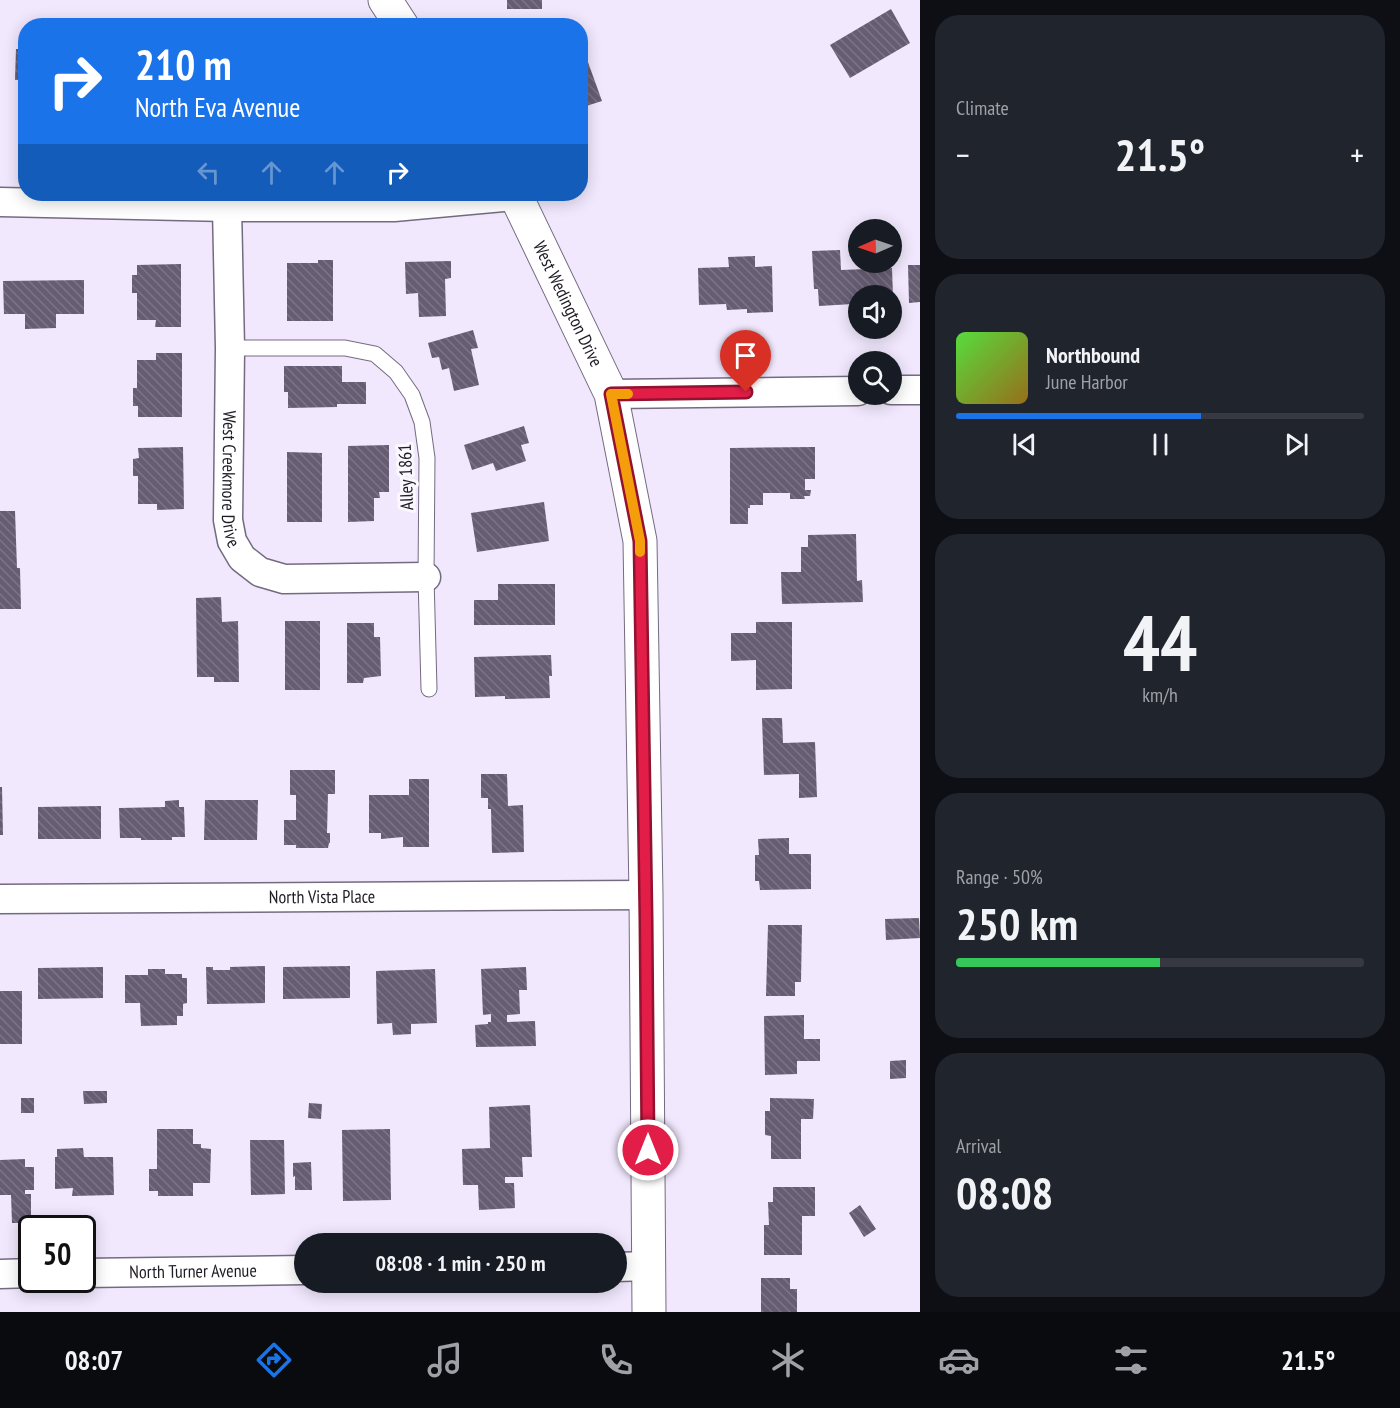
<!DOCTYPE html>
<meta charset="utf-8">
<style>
body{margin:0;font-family:"PT Sans Narrow",sans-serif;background:#20242c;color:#f1f3f6;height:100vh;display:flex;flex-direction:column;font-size:22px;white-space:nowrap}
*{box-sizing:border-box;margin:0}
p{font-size:20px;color:#9ea1a6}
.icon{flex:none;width:33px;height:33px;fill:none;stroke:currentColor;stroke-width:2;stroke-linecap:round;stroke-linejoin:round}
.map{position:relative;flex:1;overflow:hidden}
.side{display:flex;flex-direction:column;gap:15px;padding:15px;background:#0d0f14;width:480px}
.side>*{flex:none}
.banner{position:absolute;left:18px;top:18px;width:570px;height:183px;border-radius:24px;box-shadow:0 3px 15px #0003;background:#1a73e8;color:#fff;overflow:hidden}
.needle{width:39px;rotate:268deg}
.controls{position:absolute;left:848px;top:219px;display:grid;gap:12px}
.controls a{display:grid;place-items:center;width:54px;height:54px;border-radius:50%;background:#171b24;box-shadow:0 3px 15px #0003;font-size:30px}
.speed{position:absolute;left:18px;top:1215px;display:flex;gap:12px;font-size:30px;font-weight:700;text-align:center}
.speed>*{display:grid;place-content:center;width:78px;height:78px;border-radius:50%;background:#171b24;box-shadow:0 3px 15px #0003;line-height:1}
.speed .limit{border:3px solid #111;border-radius:9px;background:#fff;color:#111}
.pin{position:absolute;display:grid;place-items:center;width:51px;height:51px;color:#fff;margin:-62px -26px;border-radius:50% 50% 50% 0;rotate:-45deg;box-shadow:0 0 6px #0007}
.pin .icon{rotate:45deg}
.me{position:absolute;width:66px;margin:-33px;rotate:0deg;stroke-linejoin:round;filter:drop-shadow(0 0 4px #0008)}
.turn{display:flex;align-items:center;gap:21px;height:126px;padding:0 18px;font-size:27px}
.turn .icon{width:78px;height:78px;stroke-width:2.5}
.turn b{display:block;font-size:42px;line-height:51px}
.lanes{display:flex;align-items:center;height:57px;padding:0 18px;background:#0003;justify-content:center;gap:30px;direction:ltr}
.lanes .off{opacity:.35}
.big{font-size:45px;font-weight:700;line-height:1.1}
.side .widget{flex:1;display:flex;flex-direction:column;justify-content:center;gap:9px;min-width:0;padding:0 21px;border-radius:24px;background:#20242c}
.side .dial{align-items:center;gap:0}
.dial b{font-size:78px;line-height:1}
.song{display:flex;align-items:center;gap:18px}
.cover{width:72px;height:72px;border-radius:9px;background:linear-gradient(135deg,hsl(110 70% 55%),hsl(40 70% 35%))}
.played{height:6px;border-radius:3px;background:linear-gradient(90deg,#1a73e8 60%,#363941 60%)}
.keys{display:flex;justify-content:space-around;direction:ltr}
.heat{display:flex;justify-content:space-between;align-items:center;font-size:33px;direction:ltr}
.charge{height:9px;border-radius:4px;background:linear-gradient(90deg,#34c759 50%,#363941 0)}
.trip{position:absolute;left:294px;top:1233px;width:333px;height:60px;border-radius:30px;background:#171b24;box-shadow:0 3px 15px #0003;font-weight:700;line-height:60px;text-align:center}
.tabs{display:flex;height:96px;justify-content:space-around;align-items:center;background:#090b0e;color:#9ea1a6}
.tabs .icon{width:42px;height:42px}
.tabs .selected{color:#1a73e8}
.tabs b{font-size:27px;color:#f1f3f6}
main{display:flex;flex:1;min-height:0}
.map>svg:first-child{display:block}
.building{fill:url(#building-back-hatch)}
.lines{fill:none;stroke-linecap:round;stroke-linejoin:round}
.lane-casing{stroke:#746b81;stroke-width:17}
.street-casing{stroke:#746b81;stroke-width:31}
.secondary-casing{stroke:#746b81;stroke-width:35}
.lane{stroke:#fff;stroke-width:15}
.street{stroke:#fff;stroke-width:28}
.secondary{stroke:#fff;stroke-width:33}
.route-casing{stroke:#92132f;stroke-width:15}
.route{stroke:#e11d48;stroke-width:10}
.slow{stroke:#f59e0b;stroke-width:10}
.labels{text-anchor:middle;stroke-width:6;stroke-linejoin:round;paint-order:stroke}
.street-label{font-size:18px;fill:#1f1b24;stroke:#fbf9fe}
</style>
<main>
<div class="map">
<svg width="920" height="1312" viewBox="0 0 920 1312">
<defs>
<pattern id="building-back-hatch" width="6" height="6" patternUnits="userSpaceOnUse" patternTransform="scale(1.5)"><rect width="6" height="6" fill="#675d73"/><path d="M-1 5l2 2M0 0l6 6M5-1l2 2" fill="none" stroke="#7c7486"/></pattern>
</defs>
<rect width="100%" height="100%" fill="#f1e8fd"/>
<path class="building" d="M507,0H542V9H507Z
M891,9L910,43L850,78L830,45Z
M580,40L602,101L580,108Z
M16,49H26V91H18V80H15Z
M840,250L841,270L892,268L893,296H858V315H854L853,304L819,306L818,289H814L812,251Z
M755,256V267L772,266L773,312L747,313V309L727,310L726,304L699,305L698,268L729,267L728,257Z
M318,260H333V321H287V263H318Z
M451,261V278L445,279L446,316L419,317L418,293L406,294L405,262Z
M181,264V327H155L156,320H137V293H132V275H137V265Z
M908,265H920V302L909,303Z
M84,280V314H56V328L25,329V314H4L3,281Z
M473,330L478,348L471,349L479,385L454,391L449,368L442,370L439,357L432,358L428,343Z
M156,353H182V417H138V406H133V388H137V360H156Z
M284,366H342V382H366V404H337V407L288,408V392H284Z
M524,426L529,443L521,445L526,461L496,471L493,463L472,470L464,445Z
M389,445V492H379L380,498H374V521L348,522V446Z
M183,447L184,509L157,510V504H138V476H133V459L139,458L138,448Z
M815,447V479H805V490H811L810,496H804L805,499H790V493H763V505H750V508H748V524H730V448Z
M287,452L322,453V522H287Z
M544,502L549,541L477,552L471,513Z
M0,511H15L17,568H20L21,609H0Z
M856,534L857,581L862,580L863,602L782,604L781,572H801V547H808V535Z
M498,584H555V625H474V600H498Z
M221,597L222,622L238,621L239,682H214V677H197L196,598Z
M285,621H320V690H285Z
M756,622H792V689L756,690V660L731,661V633H756Z
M347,623H374V637H380L381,676L364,678L363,683H347Z
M551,655L552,676H549L550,698L505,699V696L475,697L474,657Z
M762,718H782L783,743L815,742L817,797L799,798V774L764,775Z
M290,770H335V794H328L327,833H330V843H329L328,848H296V845H284V820H296V795H290Z
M481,774H507L508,806L523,805L524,852L492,853L491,809H488V798H481Z
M409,779H429V847H403V837L381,839V833H369V795H409Z
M0,787H2L3,835H0Z
M179,800V807H184L185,837H172V840H141V838H120L119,808L165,807V801Z
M205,800H258L257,840H204Z
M101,806V839H38V807Z
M789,838V854H811V889L760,890L759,881H755V855H759L758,839Z
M919,918L920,938L886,940L885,919Z
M768,925H802L801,982H795V996H766Z
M265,966V1003L207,1004L206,967H213V970H230V967Z
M350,966V998L283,999V967Z
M103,967V998L38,999V968Z
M526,967L527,990H519L520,1014L507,1015V1022L535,1021L536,1046L476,1047L475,1025L488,1024V1022H491V1014L483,1015L481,969Z
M148,969H165V974H182V978H187V1003L183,1004V1016H177V1025L141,1026L140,1003H125V975H148Z
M435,969L437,1023L411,1024V1034L393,1035L392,1023L377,1024L376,971Z
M0,991H22V1044H0Z
M804,1015V1039H820V1061H797V1074L765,1075L764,1016Z
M906,1060V1078L890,1079V1061Z
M83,1091H107V1103L84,1104Z
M21,1098H34V1113H21Z
M770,1098L814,1099L813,1119H801V1159H771V1136L765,1135V1111H770Z
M309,1103L322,1104L321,1119L308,1118Z
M530,1105L532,1157H522L523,1177H505V1183H514L515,1208L479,1210L478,1185H463L462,1149L490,1148L489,1107Z
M157,1129H193V1144H201V1148L211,1149L210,1183H193V1196H158V1191H149V1169H157Z
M390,1129L391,1200L343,1201L342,1130Z
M250,1140H284L285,1194L251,1195Z
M83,1148L84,1157H113L114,1195L72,1196L73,1188L55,1189V1157H57V1149Z
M25,1159V1167H34V1190H25V1194H31V1223H12L11,1195H0V1160Z
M311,1162L312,1190H295V1176L293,1177V1163Z
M773,1187H815V1216H802V1255H764V1225H769L768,1202H773Z
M860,1205L876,1229L864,1237L849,1213Z
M761,1278H790V1289H797V1312H761Z"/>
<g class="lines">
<g class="lane-casing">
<path id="lane" d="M230,348H345L375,354L396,372L412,395L422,422L427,458L426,577L429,689"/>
</g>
<g class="street-casing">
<g id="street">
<path d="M0,202L227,207H394L516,196"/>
<path id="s1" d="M227,207L230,348L228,520L232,541L242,558L260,572L284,579L426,577"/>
<path d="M891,390H920"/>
<path d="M611,394L858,391"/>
<path id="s2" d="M0,899L646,895"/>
<path d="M616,1267L649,1266"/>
<path id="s3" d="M82,1273L304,1270"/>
<path d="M0,1274L32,1273"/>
</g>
</g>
<g class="secondary-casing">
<g id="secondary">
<path d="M385,0L402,26"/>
<path id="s4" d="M515,194L611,394L640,541L646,895L649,1312"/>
</g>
</g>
<use href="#lane" class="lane"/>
<use href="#street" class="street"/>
<use href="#secondary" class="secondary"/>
</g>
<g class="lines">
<g class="route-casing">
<path id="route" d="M648,1150L646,919L640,541L611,394L746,392"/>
</g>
<use href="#route" class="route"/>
<path class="slow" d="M628,394H611L640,541V552"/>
</g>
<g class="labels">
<g class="street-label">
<text dy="6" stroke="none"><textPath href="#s4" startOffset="122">West Wedington Drive</textPath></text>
<text dy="6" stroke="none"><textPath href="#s1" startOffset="272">West Creekmore Drive</textPath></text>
<text transform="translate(406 477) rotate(-92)" y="6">Alley 1861</text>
<text dy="6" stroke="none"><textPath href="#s2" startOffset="322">North Vista Place</textPath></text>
<text dy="6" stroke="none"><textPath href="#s3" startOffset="111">North Turner Avenue</textPath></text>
</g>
</g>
</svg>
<div class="controls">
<a><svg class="needle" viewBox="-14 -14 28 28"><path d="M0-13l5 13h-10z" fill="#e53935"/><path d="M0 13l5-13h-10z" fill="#9ea1a6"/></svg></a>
<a><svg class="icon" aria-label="sound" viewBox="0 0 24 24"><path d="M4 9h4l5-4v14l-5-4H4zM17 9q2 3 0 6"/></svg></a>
<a><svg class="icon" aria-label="search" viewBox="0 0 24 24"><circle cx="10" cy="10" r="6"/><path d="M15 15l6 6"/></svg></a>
</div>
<div class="speed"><div class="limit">50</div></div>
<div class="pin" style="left:746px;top:392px;background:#d93025"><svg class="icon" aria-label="arrive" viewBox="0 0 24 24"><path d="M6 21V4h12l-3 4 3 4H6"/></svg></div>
<svg class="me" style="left:648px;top:1150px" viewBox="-20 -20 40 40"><circle r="17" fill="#e11d48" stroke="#fff" stroke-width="3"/><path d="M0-11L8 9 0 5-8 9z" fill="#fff"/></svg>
<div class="trip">08:08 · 1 min · 250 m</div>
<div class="banner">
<div class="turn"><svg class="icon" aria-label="right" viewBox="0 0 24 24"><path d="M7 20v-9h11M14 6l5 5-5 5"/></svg><div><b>210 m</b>North Eva Avenue</div></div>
<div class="lanes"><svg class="icon off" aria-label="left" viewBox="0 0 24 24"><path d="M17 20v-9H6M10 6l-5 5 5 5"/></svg><svg class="icon off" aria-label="ahead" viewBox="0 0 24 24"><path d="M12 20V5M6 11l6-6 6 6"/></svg><svg class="icon off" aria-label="ahead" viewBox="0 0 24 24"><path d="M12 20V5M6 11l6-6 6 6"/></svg><svg class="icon" aria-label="right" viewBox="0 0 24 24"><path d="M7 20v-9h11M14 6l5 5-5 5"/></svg></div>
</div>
</div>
<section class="side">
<div class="widget"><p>Climate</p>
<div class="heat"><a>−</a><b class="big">21.5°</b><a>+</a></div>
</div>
<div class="widget">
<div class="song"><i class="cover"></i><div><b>Northbound</b><p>June Harbor</p></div></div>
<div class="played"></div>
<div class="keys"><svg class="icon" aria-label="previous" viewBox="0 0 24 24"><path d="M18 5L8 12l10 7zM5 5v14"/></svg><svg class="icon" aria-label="pause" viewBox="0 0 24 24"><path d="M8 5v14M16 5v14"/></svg><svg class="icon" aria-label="next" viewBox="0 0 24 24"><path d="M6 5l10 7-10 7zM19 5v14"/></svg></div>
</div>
<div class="widget dial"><b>44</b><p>km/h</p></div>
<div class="widget"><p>Range · 50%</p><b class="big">250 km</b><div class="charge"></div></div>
<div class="widget"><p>Arrival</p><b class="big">08:08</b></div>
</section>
</main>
<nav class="tabs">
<b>08:07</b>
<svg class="icon selected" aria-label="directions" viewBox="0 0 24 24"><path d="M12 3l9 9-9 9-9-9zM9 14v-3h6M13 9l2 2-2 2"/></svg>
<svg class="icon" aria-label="music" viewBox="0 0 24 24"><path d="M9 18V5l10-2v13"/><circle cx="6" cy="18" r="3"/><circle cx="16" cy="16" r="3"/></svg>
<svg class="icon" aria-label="phone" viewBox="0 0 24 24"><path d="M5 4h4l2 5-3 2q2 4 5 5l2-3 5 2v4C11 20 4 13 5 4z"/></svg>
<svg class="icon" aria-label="climate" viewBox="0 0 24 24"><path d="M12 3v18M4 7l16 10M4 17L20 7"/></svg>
<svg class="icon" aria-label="car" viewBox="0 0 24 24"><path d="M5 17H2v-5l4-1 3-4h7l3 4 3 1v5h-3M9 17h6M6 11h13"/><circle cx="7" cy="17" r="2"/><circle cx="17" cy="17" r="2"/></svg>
<svg class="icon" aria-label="filters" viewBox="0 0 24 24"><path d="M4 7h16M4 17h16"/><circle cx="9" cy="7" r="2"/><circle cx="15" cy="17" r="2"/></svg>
<b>21.5°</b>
</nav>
